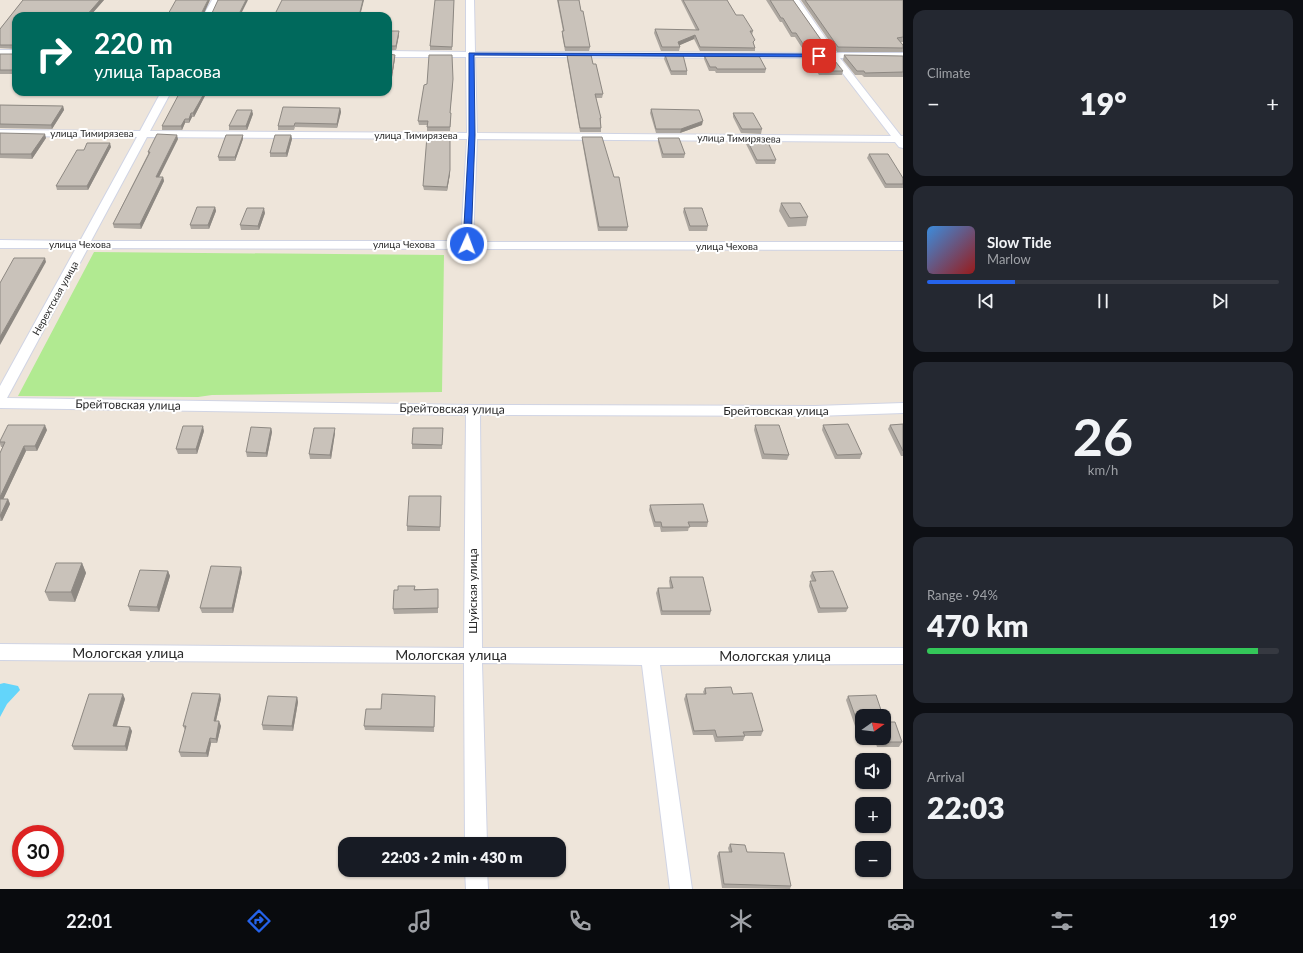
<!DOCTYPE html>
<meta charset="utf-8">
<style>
body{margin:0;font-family:Lato,sans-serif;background:#242831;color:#f1f3f6;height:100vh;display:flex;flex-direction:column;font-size:15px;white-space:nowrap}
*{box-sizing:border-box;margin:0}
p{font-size:13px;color:#9ea1a6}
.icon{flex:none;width:22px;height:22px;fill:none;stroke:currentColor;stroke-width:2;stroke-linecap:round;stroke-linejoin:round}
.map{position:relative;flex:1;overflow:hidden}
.sheet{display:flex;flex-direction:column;gap:10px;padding:10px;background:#0d0f14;width:400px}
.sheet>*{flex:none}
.top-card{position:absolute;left:12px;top:12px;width:380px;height:84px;border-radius:12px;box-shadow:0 1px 3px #0004;background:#00695c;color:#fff;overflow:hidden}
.needle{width:26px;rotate:76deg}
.fabs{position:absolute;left:855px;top:709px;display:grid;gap:8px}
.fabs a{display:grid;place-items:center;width:36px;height:36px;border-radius:8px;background:#171b24;box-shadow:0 1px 3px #0004;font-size:20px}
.speed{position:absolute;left:12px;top:825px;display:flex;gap:8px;font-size:20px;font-weight:700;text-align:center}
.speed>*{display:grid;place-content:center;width:52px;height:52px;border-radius:50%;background:#171b24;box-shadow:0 1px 3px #0004;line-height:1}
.speed .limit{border:6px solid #d22;background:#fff;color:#111}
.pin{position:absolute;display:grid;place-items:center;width:34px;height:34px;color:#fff;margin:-17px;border-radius:8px;box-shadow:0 2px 6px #0006}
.me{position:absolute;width:44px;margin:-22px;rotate:2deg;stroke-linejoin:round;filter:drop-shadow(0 0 3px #0008)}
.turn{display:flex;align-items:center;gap:14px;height:84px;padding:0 16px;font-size:18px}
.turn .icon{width:52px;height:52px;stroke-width:2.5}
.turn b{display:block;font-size:28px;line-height:34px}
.big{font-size:30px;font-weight:800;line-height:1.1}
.sheet .card{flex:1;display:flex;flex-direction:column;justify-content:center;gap:6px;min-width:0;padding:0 14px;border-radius:12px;background:#242831}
.sheet .dial{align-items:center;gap:0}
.dial b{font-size:52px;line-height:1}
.song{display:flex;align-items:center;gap:12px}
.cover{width:48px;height:48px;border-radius:6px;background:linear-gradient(135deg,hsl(210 70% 55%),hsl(0 70% 35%))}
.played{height:4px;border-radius:2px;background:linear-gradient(90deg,#2563eb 25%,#363941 25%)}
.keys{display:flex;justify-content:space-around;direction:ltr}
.heat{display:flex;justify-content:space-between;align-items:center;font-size:22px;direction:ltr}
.charge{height:6px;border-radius:3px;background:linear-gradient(90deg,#34c759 94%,#363941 0)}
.trip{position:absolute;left:338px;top:837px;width:228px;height:40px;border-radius:12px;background:#171b24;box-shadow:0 1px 3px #0004;font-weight:800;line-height:40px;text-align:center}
.tab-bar{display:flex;height:64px;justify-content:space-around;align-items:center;background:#090b0e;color:#9ea1a6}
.tab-bar .icon{width:28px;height:28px}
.tab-bar .selected{color:#2563eb}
.tab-bar b{font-size:18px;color:#f1f3f6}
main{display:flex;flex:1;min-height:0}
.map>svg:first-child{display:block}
.green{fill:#b1ea91}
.water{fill:#63d5fa}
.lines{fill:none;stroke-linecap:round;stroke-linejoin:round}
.minor-casing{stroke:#d0d4e4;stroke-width:2}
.minor{fill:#fff;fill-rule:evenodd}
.wall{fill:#ada7a0}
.shaded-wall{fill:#8d8882}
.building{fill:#c9c2ba;stroke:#8d8882}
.route{fill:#2563eb;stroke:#184099}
.labels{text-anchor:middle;stroke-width:4;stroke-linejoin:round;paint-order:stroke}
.far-street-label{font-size:10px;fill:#2a2a2a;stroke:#fff}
.street-label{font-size:12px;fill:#2a2a2a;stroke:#fff}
.near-street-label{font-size:14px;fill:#2a2a2a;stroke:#fff}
</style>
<main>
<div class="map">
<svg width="903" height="889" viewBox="0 0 903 889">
<rect width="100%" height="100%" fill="#eee5da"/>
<path class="green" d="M94,252L444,255L442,392L212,395L198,397L18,396Z"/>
<path class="water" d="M4,683L18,686L20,690L7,704L0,717V684Z"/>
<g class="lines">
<g class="minor-casing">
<path id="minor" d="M212,0H220L211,16H203Z
M466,0H474L475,52L828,53L791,0H799L836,53H903V59L840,58L901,136H903V148L899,147L895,142L477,139L473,242H903V250L88,248L7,398L473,405L815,406L903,403V413L815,416L480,415L482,648H903V664L660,665L692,889H670L642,665L482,663L487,844H465L464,663L0,660V644L464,648L466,415L0,408V386L76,248H0V240L80,241L137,137L0,136V130L140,131L161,92H171L150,131L467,133L466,57H388V51L466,52ZM475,57L831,58L891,136L477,133ZM147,137L467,139L461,241H91Z
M0,50H16V56H0Z
M465,870H487L488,889H466Z"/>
</g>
<use href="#minor" class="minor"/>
</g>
<path class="wall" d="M23,0H104L90,16L16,49L0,48V29Z
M454,0L452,50H430V46Z
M557,0H579L581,11L590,47L589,51H565L562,35V31H563Z
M681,0H727L736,15L753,31L752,35L754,44L755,48V51H700L694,39L679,45L680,47L679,51H661L654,33L655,29L696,30Z
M766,0H793L826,47L825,51H804L795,37H791L782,22H780Z
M801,0H903V42H900L903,45V52H837Z
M388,31L399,35L396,50H388Z
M16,53V74H0V54H15Z
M388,54L395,55V58L392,77H388Z
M567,55L593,64L603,94L602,98H596L601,118V132H580L567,59Z
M665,55L687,71V75H671L664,59Z
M704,55L766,69L765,73H716L715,71H709L704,59Z
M844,55L903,56V77H864L862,75H855L843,60Z
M810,56L843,71L842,75H819L809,59Z
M453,83L450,113L451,117L450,131H427V125H419L418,121Z
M207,92L194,117H192L189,123H185L182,130H162V126Z
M0,105L63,106L64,110L52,129L0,128Z
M340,108L341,112L337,128L295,127L294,130H278V126Z
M651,109L702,125L680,133H656L650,113Z
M733,113L762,129L761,134L741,133L733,117Z
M253,114L247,130H229V126Z
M0,133L46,138L32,159L0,158Z
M291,135L292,139L287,157H270V153Z
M450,136V174L447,191L424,190L423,186Z
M582,137L628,227L627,231H598L582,141Z
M658,138L685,154L684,158H662L658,142Z
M746,138L776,160L775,164H756L745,142Z
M178,139L159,177H163L164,181L141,229L114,228L113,224L148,154V152Z
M243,139L235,161H219L218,157Z
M111,147L88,190H57L56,186L84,150Z
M869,154L903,178V188H885L867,158Z
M781,203L808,217L806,226L788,227L779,211Z
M215,207L216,211L209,229H191L190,225Z
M684,208L708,226L707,231H689L683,212Z
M265,213L259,230H241L240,225Z
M903,424V456H901L888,429L890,425Z
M755,425L789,455L787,460L762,459L754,430Z
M823,425L862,454L860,459H835L822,430Z
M271,428L272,432L267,457H247L246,452Z
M443,428L442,449H412V444Z
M47,430L37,451H26L3,499H8L10,504L2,521H0V453L3,447H1L0,444V441Z
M204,431L197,454H178L176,449Z
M335,433L331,459H310L309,454Z
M441,496L440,531H407V526Z
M650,505L708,522L707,527H689L688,531L661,532L660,527H654L649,510Z
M82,563L86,573L75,602L49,601L45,592Z
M168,571L170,576L159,612L130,611L128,606Z
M242,572L233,613H202L200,608Z
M812,572L848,608L846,612L818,613L809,586L810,581H812L810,576Z
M670,577L711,611L710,615H661L656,593L658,588H670L669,581Z
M415,586V589H438V613L394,614L393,609L398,590Z
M705,688L733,694L763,731L761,736H745L743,741L715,742L713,735H693L684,699L686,694H704L703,692Z
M220,694L221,699L216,721L221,726L217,743H211L208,757H181L179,752L185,730L183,726Z
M848,696L862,716V726H855L846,700Z
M297,697L298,702L293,731L263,730L262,725Z
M125,699L117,726L132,731L127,751L74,750L72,746Z
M435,700L434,732L365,730L364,726L381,709Z
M874,738H884L902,742L899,747H877Z
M730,844L747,852L791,886L790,889L722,888L717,856L719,852H729L728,848Z"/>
<path class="shaded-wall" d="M100,0H104L90,16H86Z
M208,0H210L203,16L201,14Z
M246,0H248L240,16H238Z
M363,0H364L360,16H359Z
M399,31V35L396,50V46Z
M695,35L694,39L678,46V42Z
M395,55V58L392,77V73Z
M205,92H207L194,117L193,113Z
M63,106L64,110L52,129L51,125Z
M340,108L341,112L337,128V124Z
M252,110L253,114L247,130L246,126Z
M191,113L192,117L189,123V119Z
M185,119V123L182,130L181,126Z
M703,121L702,125L680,133L681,129Z
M45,134L46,138L32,159L31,154Z
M177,135L178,139L157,181L156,177Z
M243,135V139L235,161V157Z
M291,135L292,139L287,157L286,153Z
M110,143L111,147L88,190L87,186Z
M450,170V174L447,191V187Z
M163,177L164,181L141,229L140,224Z
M215,207L216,211L209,229L208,225Z
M264,208L265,213L259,230L258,226Z
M45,258L46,262L0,345V337Z
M45,425L47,430L37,451L35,446Z
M203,426L204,431L197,454L196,449Z
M271,428L272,432L267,457L266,453Z
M335,428V433L331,459L330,455Z
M24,446L26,451L1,504L0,501V497Z
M8,499L10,504L2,521L0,516Z
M82,563L86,573L75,602L71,592Z
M241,567L242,572L233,613L232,608Z
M168,571L170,576L159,612L157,607Z
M123,694L125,699L115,731L113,726Z
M220,694L221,699L215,725L214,721Z
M297,697L298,702L293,731L292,726Z
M219,721L221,726L217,743L216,739Z
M130,727L132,731L127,751L125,746Z
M210,738L211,743L208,757L206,753Z"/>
<path class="building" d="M23,0H100L86,16H16V46V45H0V29Z
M176,0H208L201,14L212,13L218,0H246L238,16H167Z
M282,0H363L359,16H274Z
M435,0H454L452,47L430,46Z
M558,0H579L581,11H583L590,47H565L562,31H564Z
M683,0H727L736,15H743L753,31H750L755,40L753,42L755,48L700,47L695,35L678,42L680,47H662L655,29L699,30Z
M770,0H793L826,47H805L796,33H792L783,18H781Z
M805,0H903V37L897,38L903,45V48L838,47Z
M388,31H399L396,46H388Z
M16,53V69L15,70H0V54H15Z
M388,54L395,55L392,73H388Z
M429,55H452L453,79L450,113H451L450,127H427L428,121H418L424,85L427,84Z
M567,55H591L593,64H596L603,94H595L601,118H600L601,128H580Z
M665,55H683L687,71H671Z
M704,55L759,56L766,69H717L716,67H710Z
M844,55L903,56V72L865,73L864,71H857Z
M810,56H831L843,71H820Z
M180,92H205L193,113H191L189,119H185L181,126H162Z
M0,105L63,106L51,125L0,124Z
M283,107L340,108L337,124L295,123L294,126H278Z
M651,109L699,110L703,121L681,129H656Z
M237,110H252L246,126H229Z
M733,113H753L762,129H742Z
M0,133L45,134L31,154H0Z
M157,134L177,135L156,177H163L140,224H113L150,152H148Z
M226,135H243L235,157H218Z
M275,135H291L286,153H270Z
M427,136H450V170L447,187L423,186Z
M582,137H602L614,177H619L628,227H599Z
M658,138H679L685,154H663Z
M746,138H766L776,160H757Z
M87,143H110L87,186H56L77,150H84Z
M869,154H888L903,178V184H886Z
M781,203H800L808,217L790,218Z
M197,207H215L208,225H190Z
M247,208H264L258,226L240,225Z
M684,208H702L708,226H690Z
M14,258H45L0,337V283Z
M848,424L862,454L837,455L823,425Z
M903,424V451L890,425Z
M8,425H45L35,446H24L0,497V453L5,442H0V441Z
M755,425H779L789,455L764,454Z
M183,426H203L196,449H176Z
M251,427L271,428L266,453L246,452Z
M314,428H335L330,455L309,454Z
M413,428H443L442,445L412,444Z
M409,496H441L440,527L407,526Z
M0,499H8L0,516Z
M703,504L708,522H688L690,527H662L661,522H655L650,505Z
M56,563H82L71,592H45Z
M211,566L241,567L232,608H200Z
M140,570L168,571L157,607L128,606Z
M833,571L848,608H820L810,581H816L812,572Z
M670,577H703L711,611H662L658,588H673Z
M398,586H415L414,590L438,589V608L393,609L394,590H398Z
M731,687L733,694L752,693L763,731L743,732L745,736L717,737L715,730L694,731L686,694H706L705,688Z
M192,693L220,694L214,721H219L216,739L210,738L206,753L179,752L186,726H183Z
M89,694H123L113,726L130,727L125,746H72Z
M382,694L435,696L434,727L364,726L366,709H381Z
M876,695L883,716H862V721H857L848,696Z
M268,696L297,697L292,726L262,725Z
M884,720L885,722H895L902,742H879L878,738H884Z
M730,844L745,845L747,852L784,853L791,886L724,884L719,852H732Z"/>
<path class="route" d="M469,53L819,54L821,56L819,57L474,55L475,135L471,244L467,246L463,244L469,135Z"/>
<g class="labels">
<g class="far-street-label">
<text x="92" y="137">улица Тимирязева</text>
<text x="416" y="139">улица Тимирязева</text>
<text transform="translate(739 138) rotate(1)" y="4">улица Тимирязева</text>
<text x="80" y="248">улица Чехова</text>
<text x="404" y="248">улица Чехова</text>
<text x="727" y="250">улица Чехова</text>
<text transform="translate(55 298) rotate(-61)" y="4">Нерехтская улица</text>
</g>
<g class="street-label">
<text transform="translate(128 405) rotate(1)" y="4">Брейтовская улица</text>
<text transform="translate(452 409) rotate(1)" y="4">Брейтовская улица</text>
<text x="776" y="415">Брейтовская улица</text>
<text transform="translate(473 591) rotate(-90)" y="4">Шуйская улица</text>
</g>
<g class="near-street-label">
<text x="128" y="658">Мологская улица</text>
<text x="451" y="660">Мологская улица</text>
<text x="775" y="661">Мологская улица</text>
</g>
</g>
</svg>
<div class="fabs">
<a><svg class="needle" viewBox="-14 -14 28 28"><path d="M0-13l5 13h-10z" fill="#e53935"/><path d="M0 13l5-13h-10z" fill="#9ea1a6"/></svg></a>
<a><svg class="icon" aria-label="sound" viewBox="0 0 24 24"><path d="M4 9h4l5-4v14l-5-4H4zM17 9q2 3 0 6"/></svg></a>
<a>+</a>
<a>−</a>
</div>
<div class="speed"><div class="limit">30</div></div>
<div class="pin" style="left:819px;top:56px;background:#d93025"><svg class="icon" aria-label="arrive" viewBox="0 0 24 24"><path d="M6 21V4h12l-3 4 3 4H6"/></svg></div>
<svg class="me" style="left:467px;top:244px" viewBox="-20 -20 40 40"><circle r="17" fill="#2563eb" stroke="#fff" stroke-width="3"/><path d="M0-11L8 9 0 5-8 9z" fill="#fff"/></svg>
<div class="trip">22:03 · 2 min · 430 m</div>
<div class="top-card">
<div class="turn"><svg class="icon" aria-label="right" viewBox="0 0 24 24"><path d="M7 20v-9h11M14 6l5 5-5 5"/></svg><div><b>220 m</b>улица Тарасова</div></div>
</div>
</div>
<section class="sheet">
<div class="card"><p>Climate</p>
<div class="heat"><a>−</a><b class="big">19°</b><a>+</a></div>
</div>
<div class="card">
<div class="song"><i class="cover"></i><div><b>Slow Tide</b><p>Marlow</p></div></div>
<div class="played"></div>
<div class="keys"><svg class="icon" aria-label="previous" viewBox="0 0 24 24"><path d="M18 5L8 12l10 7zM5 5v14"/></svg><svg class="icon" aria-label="pause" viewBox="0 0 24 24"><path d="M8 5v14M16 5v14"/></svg><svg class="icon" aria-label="next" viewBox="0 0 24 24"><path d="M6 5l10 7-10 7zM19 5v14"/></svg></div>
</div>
<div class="card dial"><b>26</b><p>km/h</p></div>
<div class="card"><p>Range · 94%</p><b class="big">470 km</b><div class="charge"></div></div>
<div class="card"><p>Arrival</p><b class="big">22:03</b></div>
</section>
</main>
<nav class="tab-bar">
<b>22:01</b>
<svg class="icon selected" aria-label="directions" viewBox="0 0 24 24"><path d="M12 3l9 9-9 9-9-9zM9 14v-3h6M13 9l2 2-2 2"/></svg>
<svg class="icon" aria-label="music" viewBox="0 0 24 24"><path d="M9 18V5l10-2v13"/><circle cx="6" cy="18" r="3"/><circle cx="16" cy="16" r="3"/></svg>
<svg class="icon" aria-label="phone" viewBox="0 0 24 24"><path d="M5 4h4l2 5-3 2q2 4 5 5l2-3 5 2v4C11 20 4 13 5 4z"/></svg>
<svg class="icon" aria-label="climate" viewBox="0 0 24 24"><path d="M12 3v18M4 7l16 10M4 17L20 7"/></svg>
<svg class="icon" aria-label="car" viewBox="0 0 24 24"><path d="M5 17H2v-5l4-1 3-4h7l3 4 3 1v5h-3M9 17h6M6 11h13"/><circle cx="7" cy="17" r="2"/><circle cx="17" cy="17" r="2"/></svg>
<svg class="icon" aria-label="filters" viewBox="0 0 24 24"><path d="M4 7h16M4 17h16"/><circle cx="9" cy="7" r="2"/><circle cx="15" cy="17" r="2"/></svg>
<b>19°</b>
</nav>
